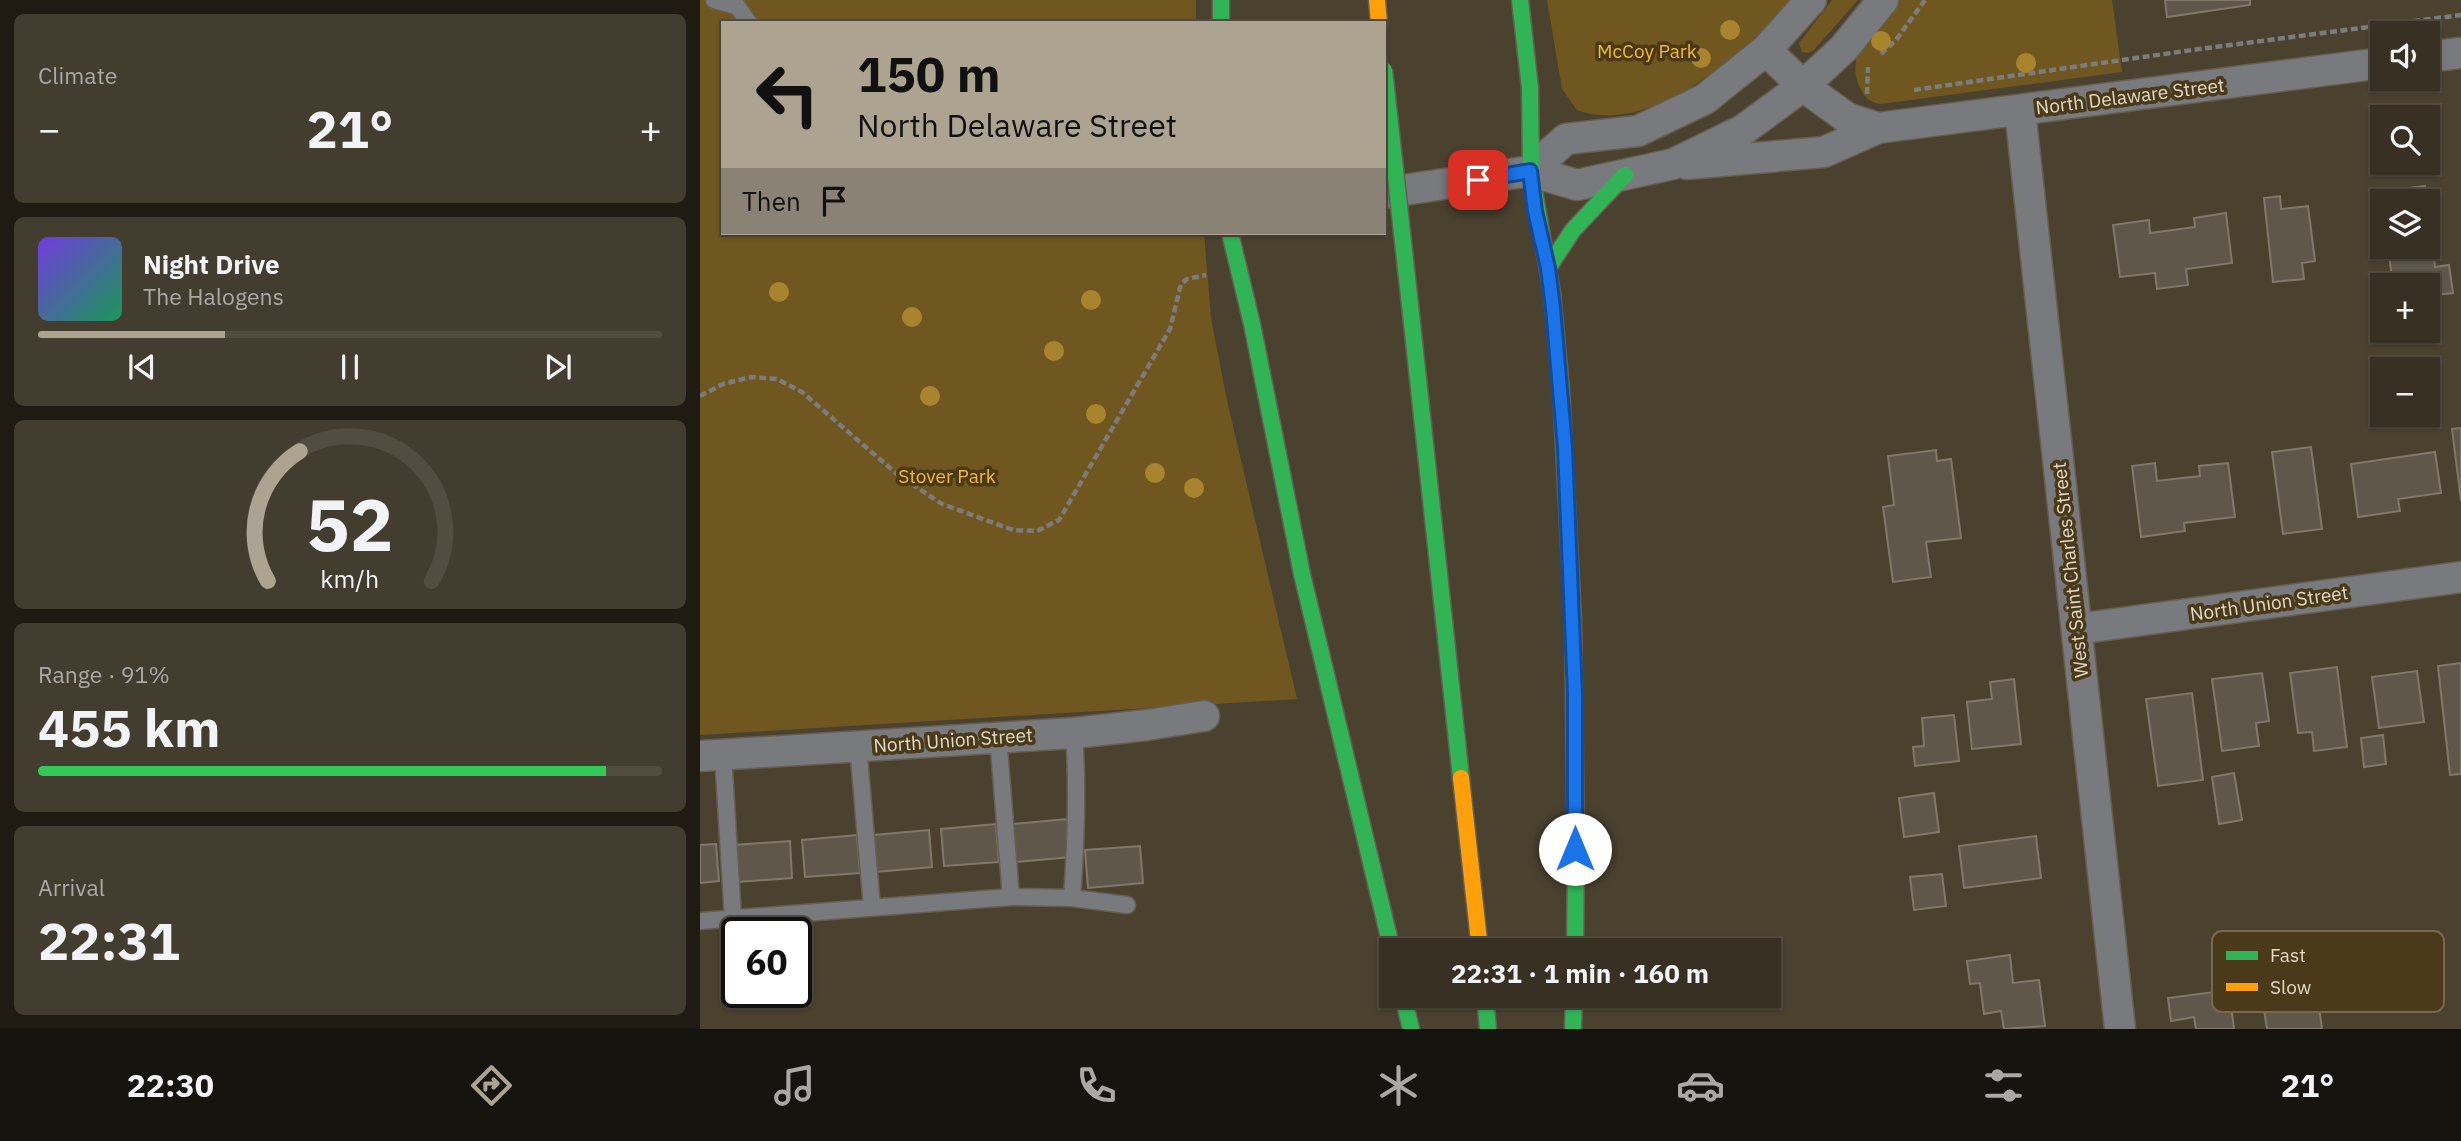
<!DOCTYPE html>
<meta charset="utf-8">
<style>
body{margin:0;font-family:"IBM Plex Sans",sans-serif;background:#433d30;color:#f1f3f6;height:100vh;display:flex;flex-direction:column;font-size:26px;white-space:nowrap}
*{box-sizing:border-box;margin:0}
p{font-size:23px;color:#aba9a6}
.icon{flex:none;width:38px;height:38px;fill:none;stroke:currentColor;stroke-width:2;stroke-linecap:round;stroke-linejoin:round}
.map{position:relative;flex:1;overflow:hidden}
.drawer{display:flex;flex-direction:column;gap:14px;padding:14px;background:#1f1b13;width:700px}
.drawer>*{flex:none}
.banner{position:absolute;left:21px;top:21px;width:665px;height:214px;border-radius:0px;box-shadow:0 2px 5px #0004,0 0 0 2px #524c41;background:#ada391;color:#111;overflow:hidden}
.fabs{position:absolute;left:1670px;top:21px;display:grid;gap:14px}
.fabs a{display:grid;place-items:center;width:70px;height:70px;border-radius:0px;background:#383123;box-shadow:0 2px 5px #0004,0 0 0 2px #524c41;font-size:35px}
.speed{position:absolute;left:21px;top:917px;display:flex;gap:14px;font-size:35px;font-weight:700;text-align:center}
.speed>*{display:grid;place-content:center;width:91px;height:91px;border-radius:50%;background:#383123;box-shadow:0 2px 5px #0004,0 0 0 2px #524c41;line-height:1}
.speed .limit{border:4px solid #111;border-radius:10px;background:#fff;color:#111}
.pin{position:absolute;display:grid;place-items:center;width:60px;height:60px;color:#fff;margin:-30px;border-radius:14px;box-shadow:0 4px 10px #0006}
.me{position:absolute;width:77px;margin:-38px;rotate:0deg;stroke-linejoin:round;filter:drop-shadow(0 0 5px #0008)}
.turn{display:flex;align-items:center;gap:24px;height:147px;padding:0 21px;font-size:32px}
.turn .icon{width:91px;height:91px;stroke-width:2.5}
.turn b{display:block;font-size:49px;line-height:60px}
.then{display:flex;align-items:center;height:66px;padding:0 21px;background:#0003;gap:14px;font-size:26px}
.big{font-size:52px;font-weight:700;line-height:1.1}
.drawer .widget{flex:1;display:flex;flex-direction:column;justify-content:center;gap:10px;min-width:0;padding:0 24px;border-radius:10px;background:#433d30}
.drawer .dial{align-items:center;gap:0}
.dial svg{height:182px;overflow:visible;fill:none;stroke:#524c41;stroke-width:7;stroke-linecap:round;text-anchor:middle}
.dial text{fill:#f1f3f6;stroke:none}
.song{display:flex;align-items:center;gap:21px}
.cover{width:84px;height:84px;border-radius:10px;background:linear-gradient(135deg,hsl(260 70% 55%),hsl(150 70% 35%))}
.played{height:7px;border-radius:4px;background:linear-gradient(90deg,#ada391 30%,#524c41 30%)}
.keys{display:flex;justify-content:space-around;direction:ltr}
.heat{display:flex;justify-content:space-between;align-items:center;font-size:38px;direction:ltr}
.charge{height:10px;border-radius:5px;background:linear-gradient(90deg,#34c759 91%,#524c41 0)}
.trip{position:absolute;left:679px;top:938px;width:402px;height:70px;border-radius:0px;background:#383123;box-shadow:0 2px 5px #0004,0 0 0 2px #524c41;font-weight:700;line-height:70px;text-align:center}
.dock{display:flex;height:112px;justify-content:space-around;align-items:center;background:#16140e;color:#aba9a6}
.dock .icon{width:49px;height:49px}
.dock .on{color:#ada391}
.dock b{font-size:32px;color:#f1f3f6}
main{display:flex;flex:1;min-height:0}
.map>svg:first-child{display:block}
.green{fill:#70571f}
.building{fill:#5f584a;stroke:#80796a;stroke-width:2}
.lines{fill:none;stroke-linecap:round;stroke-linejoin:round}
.lane-casing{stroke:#665e50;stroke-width:19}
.street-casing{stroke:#665e50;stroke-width:33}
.fast-casing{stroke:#665e50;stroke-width:19}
.slow-casing{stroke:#665e50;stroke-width:19}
.path{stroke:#7c7c7c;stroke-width:4.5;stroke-dasharray:7 3.5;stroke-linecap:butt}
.lane{stroke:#797a7e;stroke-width:16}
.street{stroke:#797a7e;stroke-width:30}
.fast{stroke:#30b455;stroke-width:16}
.slow{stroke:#ff9f0a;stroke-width:16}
.fast-bridge-casing{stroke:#665e50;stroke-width:19;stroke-linecap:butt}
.fast-bridge{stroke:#30b455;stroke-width:16}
.tree{fill:#a8842e}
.route-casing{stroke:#114b97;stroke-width:18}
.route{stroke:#1a73e8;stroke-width:12}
.labels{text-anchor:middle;stroke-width:7;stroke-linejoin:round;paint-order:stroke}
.park-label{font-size:19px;fill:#f5bb2d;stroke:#4a3a1a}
.street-label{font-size:19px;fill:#e2d8c6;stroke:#4a3a1a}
.key{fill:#4a3a1a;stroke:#78694e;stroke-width:2}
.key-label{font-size:19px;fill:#e2d8c6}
</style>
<main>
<section class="drawer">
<div class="widget"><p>Climate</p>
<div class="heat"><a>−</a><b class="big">21°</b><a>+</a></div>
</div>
<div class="widget">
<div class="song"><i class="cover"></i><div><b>Night Drive</b><p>The Halogens</p></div></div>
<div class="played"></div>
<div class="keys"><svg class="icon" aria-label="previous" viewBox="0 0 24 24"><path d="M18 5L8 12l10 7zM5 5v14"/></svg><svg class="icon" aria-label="pause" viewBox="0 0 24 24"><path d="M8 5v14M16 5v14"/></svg><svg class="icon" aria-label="next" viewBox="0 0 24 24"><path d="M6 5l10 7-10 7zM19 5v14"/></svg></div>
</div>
<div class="widget dial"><svg viewBox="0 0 100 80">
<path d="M14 69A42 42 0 1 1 86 69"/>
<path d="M14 69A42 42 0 0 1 28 12" stroke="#ada391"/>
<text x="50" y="56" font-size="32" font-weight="700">52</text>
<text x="50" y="72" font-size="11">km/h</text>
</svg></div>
<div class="widget"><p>Range · 91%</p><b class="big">455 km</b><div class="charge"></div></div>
<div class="widget"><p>Arrival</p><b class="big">22:31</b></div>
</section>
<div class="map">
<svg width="1761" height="1029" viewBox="0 0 1761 1029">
<rect width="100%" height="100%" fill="#4a412f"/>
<path class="green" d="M0,0H496V23H23V233H504L511,318L526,396L597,699L0,735Z
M847,0H1092C1046,51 950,138 877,110L862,89Z
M1132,0H1158L1114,50L1108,53L1102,52L1099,43Z
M1199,0H1412L1422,72L1180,104C1170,102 1165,98 1160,88C1143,52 1177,26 1199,0Z"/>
<path class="building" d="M1465,0H1550V5L1467,17Z
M1725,186L1727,201H1683L1682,191Z
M1580,196L1581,209L1608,206L1615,261L1602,263L1604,279L1573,282L1564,198Z
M1727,201L1735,267L1749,265L1753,293L1734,295L1732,273L1692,278L1688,247H1727Z
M1526,213L1532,263L1486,269L1488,285L1457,289L1455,273L1420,277L1413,225L1449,220L1450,233L1495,227L1494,218Z
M1761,428V501L1752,429Z
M1611,447L1622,529L1583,534L1572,452Z
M1236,450L1237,461L1251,459L1261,538L1226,542L1231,577L1193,582L1183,507L1194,505L1188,456Z
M1735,452L1741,493L1698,499L1700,511L1658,517L1651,464Z
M1455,463L1457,481L1500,476L1499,466L1528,463L1535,517L1484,523L1485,531L1441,537L1432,466Z
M1761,663V774L1750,775L1738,666Z
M1637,667L1647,747L1614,751L1612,732L1598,733L1590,673Z
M1717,671L1724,722L1679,728L1672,677Z
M1562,673L1569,721L1556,723L1559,746L1522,751L1512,679Z
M1314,679L1321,744L1272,749L1267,702L1292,699L1290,682Z
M1492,693L1503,780L1458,786L1446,699Z
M1254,715L1259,761L1215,766L1213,747L1224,746L1222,718Z
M1683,735L1686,764L1664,767L1661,738Z
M1534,773L1542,820L1519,824L1512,777Z
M1234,793L1239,832L1204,837L1199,798Z
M367,819L371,857L315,862L313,824Z
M296,824L299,862L244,866L241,829Z
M229,830L232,867L176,872L173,835Z
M157,835L160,873L105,877L102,840Z
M1336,836L1341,878L1264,888L1259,846Z
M90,841L92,878L38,882L34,845Z
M16,844L19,881L0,883V845Z
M440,846L443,883L388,888L385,850Z
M1242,874L1246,906L1214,910L1210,877Z
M1310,955L1313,983L1339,980L1345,1026L1304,1029L1301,1011L1284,1014L1280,983L1270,984L1267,961Z
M1614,968L1622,1029H1567L1563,1003L1584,1000L1580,972Z
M1529,990L1534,1029H1496L1494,1017L1471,1021L1468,998Z"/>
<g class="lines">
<g class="lane-casing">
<path id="lane" d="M14,0L36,6
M33,0L49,23
M298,737L311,897
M158,746L172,907
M23,754L33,919
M372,898C376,843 378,788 374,733
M0,921L311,897L372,898L427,905"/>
</g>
<g class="street-casing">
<path id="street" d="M1066,50L1103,86L1147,118L1178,128L1682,63
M1727,57L1761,53
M1320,110L1420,1029
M987,164L1124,152L1178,128
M830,171L866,139L938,131L1005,99L1066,50L1111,0
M684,193L830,171L877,185L973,164L1043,130L1103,86L1144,48L1183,0
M1377,629L1761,577
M0,756L374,733L447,725L504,716"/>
</g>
<g class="fast-casing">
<path id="fast" d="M521,0V23
M820,0L830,88L831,174L852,293L861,390L873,619
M530,233L552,324L602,574L692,950
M848,268L873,230L925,175
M711,314L761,778
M875,950L876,854
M703,996L711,1029
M785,996L788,1029
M873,1029L874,996"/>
</g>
<g class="slow-casing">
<path id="slow" d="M677,0L679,23
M873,619L876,854
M761,778L780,950"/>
</g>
<path class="path" d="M1181,54L1196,40L1225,0
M1214,90L1492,50L1761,15
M1167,94L1168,67
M0,396L23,384L51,377L77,379L102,392L197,474L242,504L313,530L337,531L359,520L470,329L481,284L487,279L506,275"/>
<use href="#lane" class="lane"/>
<use href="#street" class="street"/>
<use href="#fast" class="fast"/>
<use href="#slow" class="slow"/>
<g class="fast-bridge-casing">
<path id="fast-bridge" d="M684,70L711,314"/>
</g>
<use href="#fast-bridge" class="fast-bridge"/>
</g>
<g class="tree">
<circle cx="1030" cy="30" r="10"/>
<circle cx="1181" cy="41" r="10"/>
<circle cx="1001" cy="58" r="10"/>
<circle cx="1326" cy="63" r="10"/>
<circle cx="79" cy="292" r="10"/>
<circle cx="391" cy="300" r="10"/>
<circle cx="212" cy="317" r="10"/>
<circle cx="354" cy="351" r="10"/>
<circle cx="230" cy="396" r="10"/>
<circle cx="396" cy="414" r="10"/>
<circle cx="455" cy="473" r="10"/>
<circle cx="494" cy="488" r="10"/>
</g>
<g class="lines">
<g class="route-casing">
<path id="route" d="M778,180L830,171L835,211L848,268L853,308L865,448L875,695V849"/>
</g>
<use href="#route" class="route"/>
</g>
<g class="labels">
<g class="park-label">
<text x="947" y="58">McCoy Park</text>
<text x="247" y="483">Stover Park</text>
</g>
<g class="street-label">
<text transform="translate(1430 96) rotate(-7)" y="7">North Delaware Street</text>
<text transform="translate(1370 570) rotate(-96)" y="7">West Saint Charles Street</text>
<text transform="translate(1569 603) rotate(-8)" y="7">North Union Street</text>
<text transform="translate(253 740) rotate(-4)" y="7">North Union Street</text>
</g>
</g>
<rect x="1512" y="931" width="232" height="81" rx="10" class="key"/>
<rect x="1526" y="951" width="32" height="9" fill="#30b455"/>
<rect x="1526" y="983" width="32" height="8" fill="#ff9f0a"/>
<g class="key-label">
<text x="1570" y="962">Fast</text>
<text x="1570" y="994">Slow</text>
</g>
</svg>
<div class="fabs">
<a><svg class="icon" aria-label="sound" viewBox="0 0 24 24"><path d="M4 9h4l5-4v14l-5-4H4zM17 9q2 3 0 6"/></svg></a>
<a><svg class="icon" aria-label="search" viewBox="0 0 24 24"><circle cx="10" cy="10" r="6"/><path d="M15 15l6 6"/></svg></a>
<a><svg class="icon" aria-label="layers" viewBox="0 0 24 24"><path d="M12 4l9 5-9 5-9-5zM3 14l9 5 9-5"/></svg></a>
<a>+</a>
<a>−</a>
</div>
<div class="speed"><div class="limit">60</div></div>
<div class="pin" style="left:778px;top:180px;background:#d93025"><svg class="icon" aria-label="arrive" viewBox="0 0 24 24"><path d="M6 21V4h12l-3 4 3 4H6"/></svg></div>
<svg class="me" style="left:875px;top:849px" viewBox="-20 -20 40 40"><circle r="19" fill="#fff"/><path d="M0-13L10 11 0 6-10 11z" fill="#1a73e8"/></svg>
<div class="trip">22:31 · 1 min · 160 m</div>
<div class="banner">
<div class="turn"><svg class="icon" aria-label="left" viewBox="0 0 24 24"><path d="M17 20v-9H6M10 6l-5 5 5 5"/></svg><div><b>150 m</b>North Delaware Street</div></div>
<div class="then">Then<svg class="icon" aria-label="arrive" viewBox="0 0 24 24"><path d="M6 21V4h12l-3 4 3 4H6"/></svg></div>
</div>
</div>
</main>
<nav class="dock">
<b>22:30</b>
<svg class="icon on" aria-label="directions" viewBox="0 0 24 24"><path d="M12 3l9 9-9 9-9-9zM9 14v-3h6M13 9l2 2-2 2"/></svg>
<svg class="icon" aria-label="music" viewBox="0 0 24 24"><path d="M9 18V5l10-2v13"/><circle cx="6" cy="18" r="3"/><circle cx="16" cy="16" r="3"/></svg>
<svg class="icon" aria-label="phone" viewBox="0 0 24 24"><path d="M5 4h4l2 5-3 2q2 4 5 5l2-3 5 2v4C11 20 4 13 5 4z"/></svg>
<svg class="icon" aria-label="climate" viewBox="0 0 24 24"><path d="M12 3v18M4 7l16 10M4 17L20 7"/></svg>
<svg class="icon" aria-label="car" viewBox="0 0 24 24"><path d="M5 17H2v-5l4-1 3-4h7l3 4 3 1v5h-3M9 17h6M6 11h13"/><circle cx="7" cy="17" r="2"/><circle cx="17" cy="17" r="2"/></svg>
<svg class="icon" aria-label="filters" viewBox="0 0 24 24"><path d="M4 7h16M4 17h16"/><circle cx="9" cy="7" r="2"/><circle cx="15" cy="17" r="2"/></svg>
<b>21°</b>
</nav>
